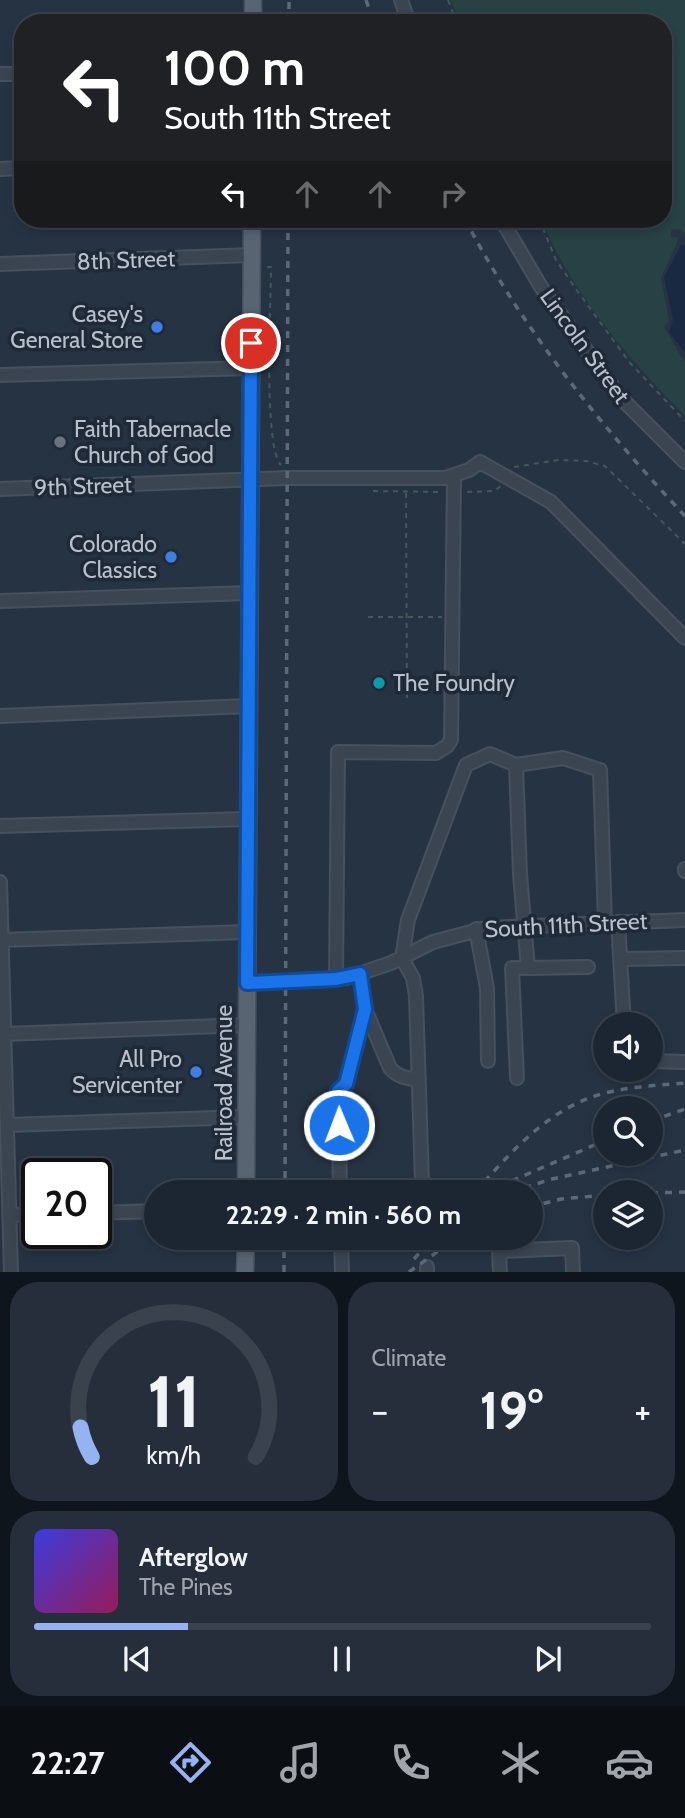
<!DOCTYPE html>
<meta charset="utf-8">
<style>
body{margin:0;font-family:Cabin,sans-serif;background:#252e3a;color:#f1f3f6;height:100vh;display:flex;flex-direction:column;font-size:26px;white-space:nowrap}
*{box-sizing:border-box;margin:0}
p{font-size:23px;color:#a0a5ac}
.icon{flex:none;width:38px;height:38px;fill:none;stroke:currentColor;stroke-width:2;stroke-linecap:round;stroke-linejoin:round}
.map{position:relative;height:1272px;overflow:hidden}
.drawer{display:flex;flex-direction:column;gap:10px;padding:10px;background:#0f151c;flex:1}
.drawer>*{flex:none}
.hud{position:absolute;left:14px;top:14px;width:658px;height:214px;border-radius:28px;box-shadow:0 4px 10px #0003,0 0 0 2px #3a434d;background:#202124;color:#fff;overflow:hidden}
.tools{position:absolute;left:593px;top:1012px;display:grid;gap:14px}
.tools a{display:grid;place-items:center;width:70px;height:70px;border-radius:50%;background:#1c2632;box-shadow:0 4px 10px #0003,0 0 0 2px #3a434d;font-size:35px}
.speed{position:absolute;left:21px;top:1158px;display:flex;gap:14px;font-size:35px;font-weight:700;text-align:center}
.speed>*{display:grid;place-content:center;width:91px;height:91px;border-radius:50%;background:#1c2632;box-shadow:0 4px 10px #0003,0 0 0 2px #3a434d;line-height:1}
.speed .limit{border:4px solid #111;border-radius:10px;background:#fff;color:#111}
.pin{position:absolute;display:grid;place-items:center;width:60px;height:60px;color:#fff;margin:-30px;border:4px solid #fff;border-radius:50%;box-shadow:0 2px 7px #0007}
.me{position:absolute;width:77px;margin:-38px;rotate:359deg;stroke-linejoin:round;filter:drop-shadow(0 0 5px #0008)}
.turn{display:flex;align-items:center;gap:24px;height:147px;padding:0 35px;font-size:32px}
.turn .icon{width:91px;height:91px;stroke-width:2.5}
.turn b{display:block;font-size:49px;line-height:60px}
.lanes{display:flex;align-items:center;height:66px;padding:0 35px;background:#0003;justify-content:center;gap:35px;direction:ltr}
.lanes .off{opacity:.35}
.big{font-size:52px;font-weight:800;line-height:1.1}
.drawer .tile{flex:1;display:flex;flex-direction:column;justify-content:center;gap:10px;min-width:0;padding:0 24px;border-radius:28px;background:#252e3a}
.drawer .dial{align-items:center;gap:0}
.dial svg{height:182px;overflow:visible;fill:none;stroke:#3a434d;stroke-width:7;stroke-linecap:round;text-anchor:middle}
.dial text{fill:#f1f3f6;stroke:none}
.song{display:flex;align-items:center;gap:21px}
.cover{width:84px;height:84px;border-radius:10px;background:linear-gradient(135deg,hsl(240 70% 55%),hsl(330 70% 35%))}
.played{height:7px;border-radius:4px;background:linear-gradient(90deg,#95b2f1 25%,#3a434d 25%)}
.keys{display:flex;justify-content:space-around;direction:ltr}
.heat{display:flex;justify-content:space-between;align-items:center;font-size:38px;direction:ltr}
.drawer .tiles{flex:1;display:grid;gap:10px;grid-template-columns:1fr 1fr}
.tile:last-child{grid-column:span 2}
.trip{position:absolute;left:144px;top:1180px;width:399px;height:70px;border-radius:35px;background:#1c2632;box-shadow:0 4px 10px #0003,0 0 0 2px #3a434d;font-weight:800;line-height:70px;text-align:center}
.tab-bar{display:flex;height:112px;justify-content:space-around;align-items:center;background:#0b0f14;color:#a0a5ac}
.tab-bar .icon{width:49px;height:49px}
.tab-bar .active{color:#95b2f1}
.tab-bar b{font-size:32px;color:#f1f3f6}
.map>svg:first-child{display:block}
.green{fill:#284144}
.water{fill:#192942}
.lines{fill:none;stroke-linecap:round;stroke-linejoin:round}
.minor-casing{stroke:#47505f;stroke-width:16}
.major-casing{stroke:#47505f;stroke-width:19}
.path{stroke:#42595b;stroke-width:2;stroke-dasharray:5 5;stroke-linecap:butt}
.minor{stroke:#3b4552;stroke-width:12}
.major{stroke:#596472;stroke-width:16}
.rail{stroke:#5d6979;stroke-width:3.5;stroke-dasharray:7 7;stroke-linecap:butt}
.route-casing{stroke:#114b97;stroke-width:18}
.route{stroke:#1a73e8;stroke-width:12}
.shop-dot{fill:#3f7fe0;stroke:#1f2938;stroke-width:2.5}
.worship-dot{fill:#6b7280;stroke:#1f2938;stroke-width:2.5}
.culture-dot{fill:#0f9aa8;stroke:#1f2938;stroke-width:2.5}
.labels{text-anchor:middle;stroke-width:7;stroke-linejoin:round;paint-order:stroke}
.street-label{font-size:23px;fill:#b8c0cc;stroke:#1f2938}
.poi-label{font-size:23px;fill:#b8c0cc;stroke:#1f2938;text-anchor:end}
</style>
<div class="map">
<svg width="685" height="1272" viewBox="0 0 685 1272">
<rect width="100%" height="100%" fill="#263343"/>
<path class="green" d="M451,0H685V234L678,229L671,230V237L679,238L661,278L669,321L664,327L685,363V416C628,358 573,295 541,219H663V23H460Z"/>
<path class="water" d="M681,245H685V353L669,332L673,320L664,277Z"/>
<g class="lines">
<g class="minor-casing">
<path id="minor" d="M401,0L409,23
M0,74H23
M0,169L23,168
M501,219L541,287L620,397L685,462
M0,264L252,255
M0,375L251,368
M0,489L286,478H445L469,470L480,462L551,502L685,638
M0,601L250,593
M0,716L249,706
M516,765L520,874L528,968H512L517,1078
M0,826L248,819
M685,869V871
M0,882L11,1272
M618,922L624,1024
M476,929L487,988L488,1061
M0,940L248,932
M621,959L685,958
M528,968L588,967
M360,974L365,1009L390,1068C398,1077 407,1079 419,1079
M336,979L338,752L436,753L447,746L451,740L454,476
M247,983L347,978L391,963L433,942L486,928L685,920
M365,1009L346,1084L338,1091L340,1191L417,1190L422,1183L416,996L413,978L402,958L408,920L466,765L490,754L516,765L563,758L600,770L605,923
M4,1034L247,1025
M651,1061L685,1062
M7,1125L246,1117
M96,1213L156,1211
M9,1215L37,1214
M341,1237L342,1272
M427,1267V1272
M500,1272L499,1251L572,1248L573,1272"/>
</g>
<g class="major-casing">
<path id="major" d="M253,23V0
M246,1192L252,219
M245,1272L246,1237"/>
</g>
<path class="path" d="M448,0L457,23
M539,219L556,260L578,292L630,363L685,421
M267,267H271C271,301 263,446 281,465
M514,467L558,460L586,461L605,466L685,544
M373,491L440,492
M467,492L494,491L501,486
M406,493L407,700
M368,617H442"/>
<use href="#minor" class="minor"/>
<use href="#major" class="major"/>
<path class="rail" d="M366,0L374,23
M289,23V0
M465,219C522,329 601,426 685,516
M651,1121L685,1109
M285,1192L288,219
M475,1192C515,1148 553,1103 614,1091C637,1086 661,1085 685,1083
M486,1192L606,1140
M511,1192L552,1179L685,1150
M651,1193L685,1192
M530,1207L561,1199L606,1195
M414,1259L433,1237
M284,1272V1237
M409,1272L458,1237"/>
</g>
<g class="lines">
<g class="route-casing">
<path id="route" d="M251,343L247,983L336,979L360,974L365,1009L346,1084L338,1091L339,1125"/>
</g>
<use href="#route" class="route"/>
</g>
<g class="shop-dot">
<circle cx="157" cy="327" r="7"/>
<circle cx="171" cy="557" r="7"/>
<circle cx="196" cy="1072" r="7"/>
</g>
<circle class="worship-dot" cx="60" cy="442" r="7"/>
<circle class="culture-dot" cx="379" cy="683" r="7"/>
<g class="labels">
<g class="street-label">
<text transform="translate(126 260) rotate(-2)" y="8">8th Street</text>
<text transform="translate(585 346) rotate(54)" y="8">Lincoln Street</text>
<text transform="translate(83 486) rotate(-2)" y="8">9th Street</text>
<text transform="translate(566 925) rotate(-3)" y="8">South 11th Street</text>
<text transform="translate(224 1083) rotate(-90)" y="8">Railroad Avenue</text>
</g>
<g class="poi-label">
<text x="143" y="322">Casey's<tspan x="143" dy="26">General Store</tspan></text>
<text x="74" y="437" text-anchor="start">Faith Tabernacle<tspan x="74" dy="26">Church of God</tspan></text>
<text x="157" y="552">Colorado<tspan x="157" dy="26">Classics</tspan></text>
<text x="393" y="691" text-anchor="start">The Foundry</text>
<text x="182" y="1067">All Pro<tspan x="182" dy="26">Servicenter</tspan></text>
</g>
</g>
</svg>
<div class="tools">
<a><svg class="icon" aria-label="sound" viewBox="0 0 24 24"><path d="M4 9h4l5-4v14l-5-4H4zM17 9q2 3 0 6"/></svg></a>
<a><svg class="icon" aria-label="search" viewBox="0 0 24 24"><circle cx="10" cy="10" r="6"/><path d="M15 15l6 6"/></svg></a>
<a><svg class="icon" aria-label="layers" viewBox="0 0 24 24"><path d="M12 4l9 5-9 5-9-5zM3 14l9 5 9-5"/></svg></a>
</div>
<div class="speed"><div class="limit">20</div></div>
<div class="pin" style="left:251px;top:343px;background:#d93025"><svg class="icon" aria-label="arrive" viewBox="0 0 24 24"><path d="M6 21V4h12l-3 4 3 4H6"/></svg></div>
<svg class="me" style="left:339px;top:1125px" viewBox="-20 -20 40 40"><circle r="17" fill="#1a73e8" stroke="#fff" stroke-width="3"/><path d="M0-11L8 9 0 5-8 9z" fill="#fff"/></svg>
<div class="trip">22:29 · 2 min · 560 m</div>
<div class="hud">
<div class="turn"><svg class="icon" aria-label="left" viewBox="0 0 24 24"><path d="M17 20v-9H6M10 6l-5 5 5 5"/></svg><div><b>100 m</b>South 11th Street</div></div>
<div class="lanes"><svg class="icon" aria-label="left" viewBox="0 0 24 24"><path d="M17 20v-9H6M10 6l-5 5 5 5"/></svg><svg class="icon off" aria-label="ahead" viewBox="0 0 24 24"><path d="M12 20V5M6 11l6-6 6 6"/></svg><svg class="icon off" aria-label="ahead" viewBox="0 0 24 24"><path d="M12 20V5M6 11l6-6 6 6"/></svg><svg class="icon off" aria-label="right" viewBox="0 0 24 24"><path d="M7 20v-9h11M14 6l5 5-5 5"/></svg></div>
</div>
</div>
<section class="drawer">
<div class="tiles">
<div class="tile dial"><svg viewBox="0 0 100 80">
<path d="M14 69A42 42 0 1 1 86 69"/>
<path d="M14 69A42 42 0 0 1 9 56" stroke="#95b2f1"/>
<text x="50" y="56" font-size="32" font-weight="700">11</text>
<text x="50" y="72" font-size="11">km/h</text>
</svg></div>
<div class="tile"><p>Climate</p>
<div class="heat"><a>−</a><b class="big">19°</b><a>+</a></div>
</div>
<div class="tile">
<div class="song"><i class="cover"></i><div><b>Afterglow</b><p>The Pines</p></div></div>
<div class="played"></div>
<div class="keys"><svg class="icon" aria-label="previous" viewBox="0 0 24 24"><path d="M18 5L8 12l10 7zM5 5v14"/></svg><svg class="icon" aria-label="pause" viewBox="0 0 24 24"><path d="M8 5v14M16 5v14"/></svg><svg class="icon" aria-label="next" viewBox="0 0 24 24"><path d="M6 5l10 7-10 7zM19 5v14"/></svg></div>
</div>
</div>
</section>
<nav class="tab-bar">
<b>22:27</b>
<svg class="icon active" aria-label="directions" viewBox="0 0 24 24"><path d="M12 3l9 9-9 9-9-9zM9 14v-3h6M13 9l2 2-2 2"/></svg>
<svg class="icon" aria-label="music" viewBox="0 0 24 24"><path d="M9 18V5l10-2v13"/><circle cx="6" cy="18" r="3"/><circle cx="16" cy="16" r="3"/></svg>
<svg class="icon" aria-label="phone" viewBox="0 0 24 24"><path d="M5 4h4l2 5-3 2q2 4 5 5l2-3 5 2v4C11 20 4 13 5 4z"/></svg>
<svg class="icon" aria-label="climate" viewBox="0 0 24 24"><path d="M12 3v18M4 7l16 10M4 17L20 7"/></svg>
<svg class="icon" aria-label="car" viewBox="0 0 24 24"><path d="M5 17H2v-5l4-1 3-4h7l3 4 3 1v5h-3M9 17h6M6 11h13"/><circle cx="7" cy="17" r="2"/><circle cx="17" cy="17" r="2"/></svg>
</nav>
